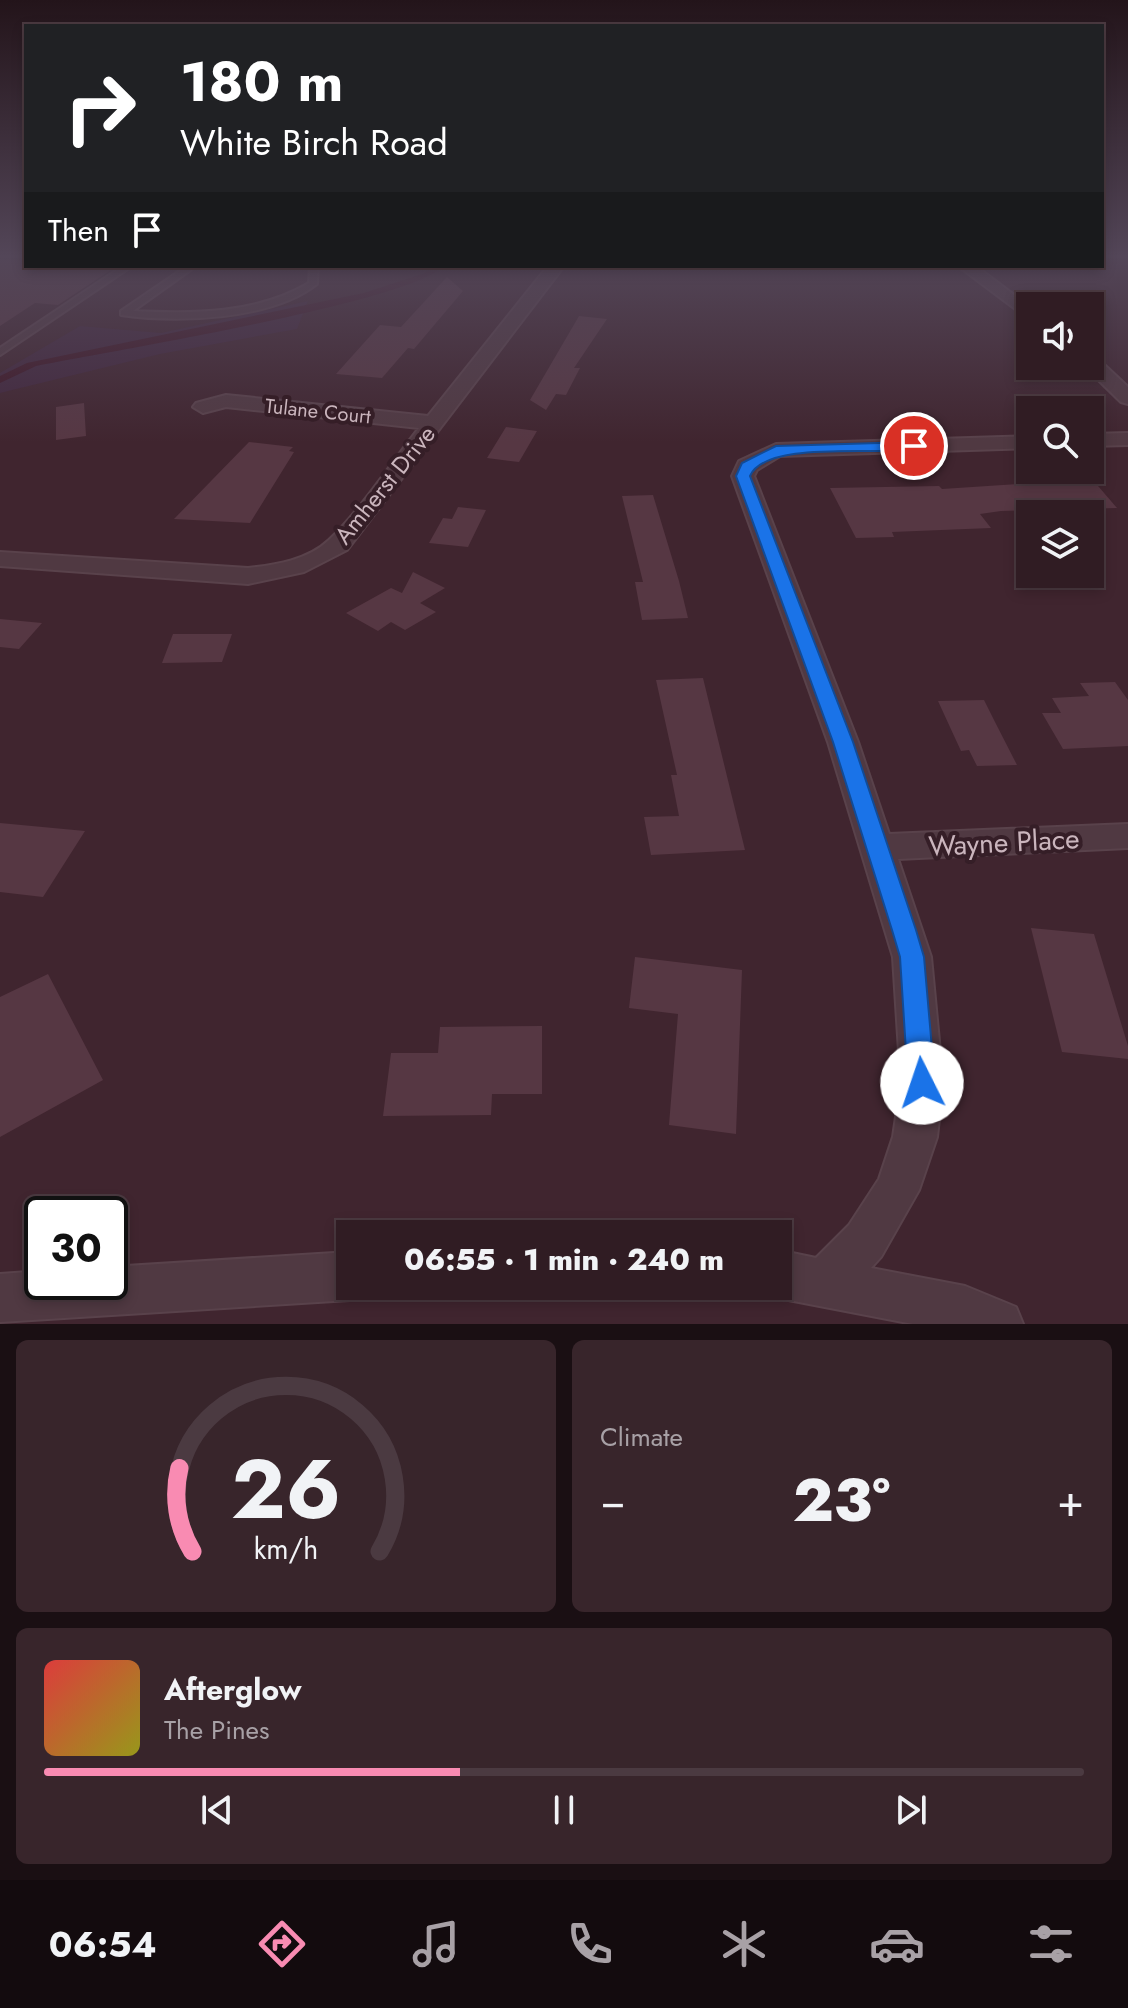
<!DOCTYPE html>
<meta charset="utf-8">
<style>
body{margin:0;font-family:Jost,sans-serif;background:#38252b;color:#f1f3f6;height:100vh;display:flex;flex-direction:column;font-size:30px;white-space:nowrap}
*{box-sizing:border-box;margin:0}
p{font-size:26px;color:#a8a1a6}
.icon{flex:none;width:44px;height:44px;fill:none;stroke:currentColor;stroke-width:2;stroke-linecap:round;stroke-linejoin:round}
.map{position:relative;height:1324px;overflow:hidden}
.sheet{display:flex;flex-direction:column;gap:16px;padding:16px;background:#1a0f13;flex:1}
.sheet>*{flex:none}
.top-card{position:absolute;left:24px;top:24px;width:1080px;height:244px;border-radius:0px;box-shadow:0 4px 12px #0003,0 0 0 2px #4b3a41;background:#202124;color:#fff;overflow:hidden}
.fabs{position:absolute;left:1016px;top:292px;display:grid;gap:16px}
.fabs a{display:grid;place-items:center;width:88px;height:88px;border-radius:0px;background:#301c23;box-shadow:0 4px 12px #0003,0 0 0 2px #4b3a41;font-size:40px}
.speed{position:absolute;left:24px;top:1196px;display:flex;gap:16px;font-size:40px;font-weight:700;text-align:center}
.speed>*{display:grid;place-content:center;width:104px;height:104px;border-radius:50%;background:#301c23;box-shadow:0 4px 12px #0003,0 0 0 2px #4b3a41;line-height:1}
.speed .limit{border:4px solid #111;border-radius:12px;background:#fff;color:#111}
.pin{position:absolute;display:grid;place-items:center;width:68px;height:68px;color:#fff;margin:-34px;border:4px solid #fff;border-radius:50%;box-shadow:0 2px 8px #0007}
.me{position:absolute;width:88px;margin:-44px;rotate:356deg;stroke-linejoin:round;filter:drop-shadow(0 0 6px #0008)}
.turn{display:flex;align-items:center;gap:28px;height:168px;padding:0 24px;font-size:36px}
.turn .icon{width:104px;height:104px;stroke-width:2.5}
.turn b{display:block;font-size:56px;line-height:68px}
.then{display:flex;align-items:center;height:76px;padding:0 24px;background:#0003;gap:16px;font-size:30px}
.big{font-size:60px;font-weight:800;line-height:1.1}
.sheet .card{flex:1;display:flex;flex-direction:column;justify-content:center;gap:12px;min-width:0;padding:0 28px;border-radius:12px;background:#38252b}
.sheet .dial{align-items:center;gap:0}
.dial svg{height:208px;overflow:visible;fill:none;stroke:#4b3a41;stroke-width:7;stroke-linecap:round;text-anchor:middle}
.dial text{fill:#f1f3f6;stroke:none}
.song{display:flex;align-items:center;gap:24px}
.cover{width:96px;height:96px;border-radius:12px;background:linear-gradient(135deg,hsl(0 70% 55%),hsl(60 70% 35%))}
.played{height:8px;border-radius:4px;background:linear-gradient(90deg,#f98bb2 40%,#4b3a41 40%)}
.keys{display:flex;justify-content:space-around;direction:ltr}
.heat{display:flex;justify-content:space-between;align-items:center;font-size:44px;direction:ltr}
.sheet .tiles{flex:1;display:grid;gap:16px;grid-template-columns:1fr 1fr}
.card:last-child{grid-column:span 2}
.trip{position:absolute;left:336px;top:1220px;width:456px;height:80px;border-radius:0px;background:#301c23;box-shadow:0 4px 12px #0003,0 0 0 2px #4b3a41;font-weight:800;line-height:80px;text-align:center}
.menu{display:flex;height:128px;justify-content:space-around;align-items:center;background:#130b0e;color:#a8a1a6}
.menu .icon{width:56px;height:56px}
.menu .on{color:#f98bb2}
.menu b{font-size:36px;color:#f1f3f6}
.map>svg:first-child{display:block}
.green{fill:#41273d}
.water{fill:#3e1726}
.building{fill:#563743}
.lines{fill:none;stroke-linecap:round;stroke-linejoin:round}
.lane-casing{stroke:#59424b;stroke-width:4}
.street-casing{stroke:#59424b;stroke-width:4}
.lane{fill:#503942;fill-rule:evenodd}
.street{fill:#503942;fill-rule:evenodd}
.route{fill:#1a73e8;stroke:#114b97;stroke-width:2}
.labels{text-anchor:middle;stroke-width:8;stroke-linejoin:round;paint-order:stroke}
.far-street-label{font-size:20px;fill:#cab5bd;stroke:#351e27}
.street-label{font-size:24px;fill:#cab5bd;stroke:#351e27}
.near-street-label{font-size:28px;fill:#cab5bd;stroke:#351e27}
</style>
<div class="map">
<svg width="1128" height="1324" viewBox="0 0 1128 1324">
<rect width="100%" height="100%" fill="#40252f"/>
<path class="green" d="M308,301L297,329L160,354L0,393V373L80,326L161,333Z"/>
<path class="water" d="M432,266H444C407,303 105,352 36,366L0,383V376L27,363L364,293L425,273Z"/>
<path class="building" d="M0,259L26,260V266H117L58,305L35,303L0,326Z
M447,277L463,291L414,349L408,348L382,378L336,374L380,325L401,327Z
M579,316L607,319L574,368H580L566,395L556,394L546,410L530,400Z
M84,403L86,436L56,440V407Z
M506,427L537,431L519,462L487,458Z
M249,442L293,447L289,451L294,452L250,523L174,519Z
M1092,479L1117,508L1001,511L980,514L991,528L892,532L894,537L856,538L830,488L939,486L942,489Z
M653,495L679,581L688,618L642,620L635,582H643L622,496Z
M458,507L486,510L468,547L429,543L443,518L452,519Z
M413,572L445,588L420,603L436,612L405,630L391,622L378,631L346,613L391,588L402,593Z
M0,619L42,623L19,649L0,647Z
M173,634H232L222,662L162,663Z
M703,678L745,850L651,855L644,817L679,816L671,775H677L656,680Z
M1115,682L1128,700V746L1063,749L1042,713H1061L1052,698L1089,696L1080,683Z
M984,700L995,722L1017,765L977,766L969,750L961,751L938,701Z
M0,823L85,831L43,897L0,892Z
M1031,928L1094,934L1128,1046V1059L1062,1052Z
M635,957L742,970L736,1134L669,1125L678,1014L629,1008Z
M48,974L103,1080L0,1137V997Z
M542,1026V1094H492L491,1115L383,1116L391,1053H438L440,1027Z"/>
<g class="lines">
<g class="lane-casing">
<path id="lane" d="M123,266H132L0,355V348Z
M187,266H196L133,311C193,314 256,314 309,283L310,266H318L317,284C272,320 177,323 121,315V311Z"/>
</g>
<g class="street-casing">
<path id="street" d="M548,266H564L347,550L304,572L248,584L0,566V552L248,568C276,565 308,560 329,540C360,511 392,462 419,428L226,407L203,413L193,407L196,403L226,395L428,416Z
M958,266H976L1030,307V320Z
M1090,356L1097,358L1128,387V404L1121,402L1084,366H1090Z
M1128,433V445L1090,446V434Z
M1030,436V448L780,456L757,470L754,476L858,742L889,834L1128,824V848L898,859L931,957L943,1083L937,1137L919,1190L881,1257L871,1268L965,1286L1016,1307L1023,1324H913L778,1298L761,1291L759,1286H778V1250L816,1258L849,1225L879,1179L893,1137L901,1083L893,957L828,742L732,476L739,461L776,444Z
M350,1252V1286H370L367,1293L350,1300L0,1322V1274L42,1271V1282H110V1267Z"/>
</g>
<use href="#lane" class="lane"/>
<use href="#street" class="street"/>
</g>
<linearGradient id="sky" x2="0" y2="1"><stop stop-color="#23141a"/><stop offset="0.58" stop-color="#534658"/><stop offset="1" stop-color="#534658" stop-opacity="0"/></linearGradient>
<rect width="1128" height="442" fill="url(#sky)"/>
<path class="route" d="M914,442L919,443V449C882,456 766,439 750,476L853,742L916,930L924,957L935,1083L931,1092L922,1095L912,1092L908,1083L900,957L892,930L833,742L736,476L742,463L776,446Z"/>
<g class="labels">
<g class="far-street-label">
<text transform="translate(318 411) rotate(6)" y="7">Tulane Court</text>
</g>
<g class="street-label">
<text transform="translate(385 485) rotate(-51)" y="8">Amherst Drive</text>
</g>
<g class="near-street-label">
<text transform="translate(1004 842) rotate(-3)" y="10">Wayne Place</text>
</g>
</g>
</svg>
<div class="fabs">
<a><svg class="icon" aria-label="sound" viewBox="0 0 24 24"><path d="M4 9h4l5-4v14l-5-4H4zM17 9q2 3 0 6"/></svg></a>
<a><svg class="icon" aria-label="search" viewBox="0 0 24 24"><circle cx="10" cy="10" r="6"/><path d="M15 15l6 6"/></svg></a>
<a><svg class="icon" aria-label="layers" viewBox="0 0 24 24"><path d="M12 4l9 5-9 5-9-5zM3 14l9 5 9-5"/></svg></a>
</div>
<div class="speed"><div class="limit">30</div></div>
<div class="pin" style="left:914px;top:446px;background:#d93025"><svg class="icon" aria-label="arrive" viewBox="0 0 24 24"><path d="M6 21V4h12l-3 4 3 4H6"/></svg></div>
<svg class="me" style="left:922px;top:1083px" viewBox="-20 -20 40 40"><circle r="19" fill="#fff"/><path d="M0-13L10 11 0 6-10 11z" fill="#1a73e8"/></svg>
<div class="trip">06:55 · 1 min · 240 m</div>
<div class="top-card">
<div class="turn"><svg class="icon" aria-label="right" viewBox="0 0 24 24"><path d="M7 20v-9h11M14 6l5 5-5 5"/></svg><div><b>180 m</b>White Birch Road</div></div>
<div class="then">Then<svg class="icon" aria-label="arrive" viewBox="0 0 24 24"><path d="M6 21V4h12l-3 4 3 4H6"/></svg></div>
</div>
</div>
<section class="sheet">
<div class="tiles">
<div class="card dial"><svg viewBox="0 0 100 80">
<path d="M14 69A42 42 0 1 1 86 69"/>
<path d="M14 69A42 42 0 0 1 9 37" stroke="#f98bb2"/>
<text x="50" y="56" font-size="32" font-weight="700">26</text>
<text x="50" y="72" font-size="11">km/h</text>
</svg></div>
<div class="card"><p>Climate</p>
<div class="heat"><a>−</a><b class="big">23°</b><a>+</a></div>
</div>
<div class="card">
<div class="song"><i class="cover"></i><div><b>Afterglow</b><p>The Pines</p></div></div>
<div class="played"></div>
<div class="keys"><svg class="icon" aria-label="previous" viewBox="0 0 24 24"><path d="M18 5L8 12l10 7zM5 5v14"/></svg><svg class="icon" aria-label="pause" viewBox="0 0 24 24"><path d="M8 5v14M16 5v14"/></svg><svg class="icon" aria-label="next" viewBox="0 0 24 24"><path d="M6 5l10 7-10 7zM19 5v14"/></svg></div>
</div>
</div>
</section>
<nav class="menu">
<b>06:54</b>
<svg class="icon on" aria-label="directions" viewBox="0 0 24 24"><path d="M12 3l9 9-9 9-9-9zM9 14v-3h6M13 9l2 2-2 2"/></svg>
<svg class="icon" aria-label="music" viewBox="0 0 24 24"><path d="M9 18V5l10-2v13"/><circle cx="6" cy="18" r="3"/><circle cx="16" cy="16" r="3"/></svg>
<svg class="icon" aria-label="phone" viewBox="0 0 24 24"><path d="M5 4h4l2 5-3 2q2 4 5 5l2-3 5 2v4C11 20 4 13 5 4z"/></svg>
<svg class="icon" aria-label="climate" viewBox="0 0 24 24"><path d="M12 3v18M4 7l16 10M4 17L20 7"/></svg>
<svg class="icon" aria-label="car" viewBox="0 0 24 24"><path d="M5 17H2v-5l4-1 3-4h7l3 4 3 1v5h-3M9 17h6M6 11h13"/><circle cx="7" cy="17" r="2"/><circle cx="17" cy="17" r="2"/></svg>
<svg class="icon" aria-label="filters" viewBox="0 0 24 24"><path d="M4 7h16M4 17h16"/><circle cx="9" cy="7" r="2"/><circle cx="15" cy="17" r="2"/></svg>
</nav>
